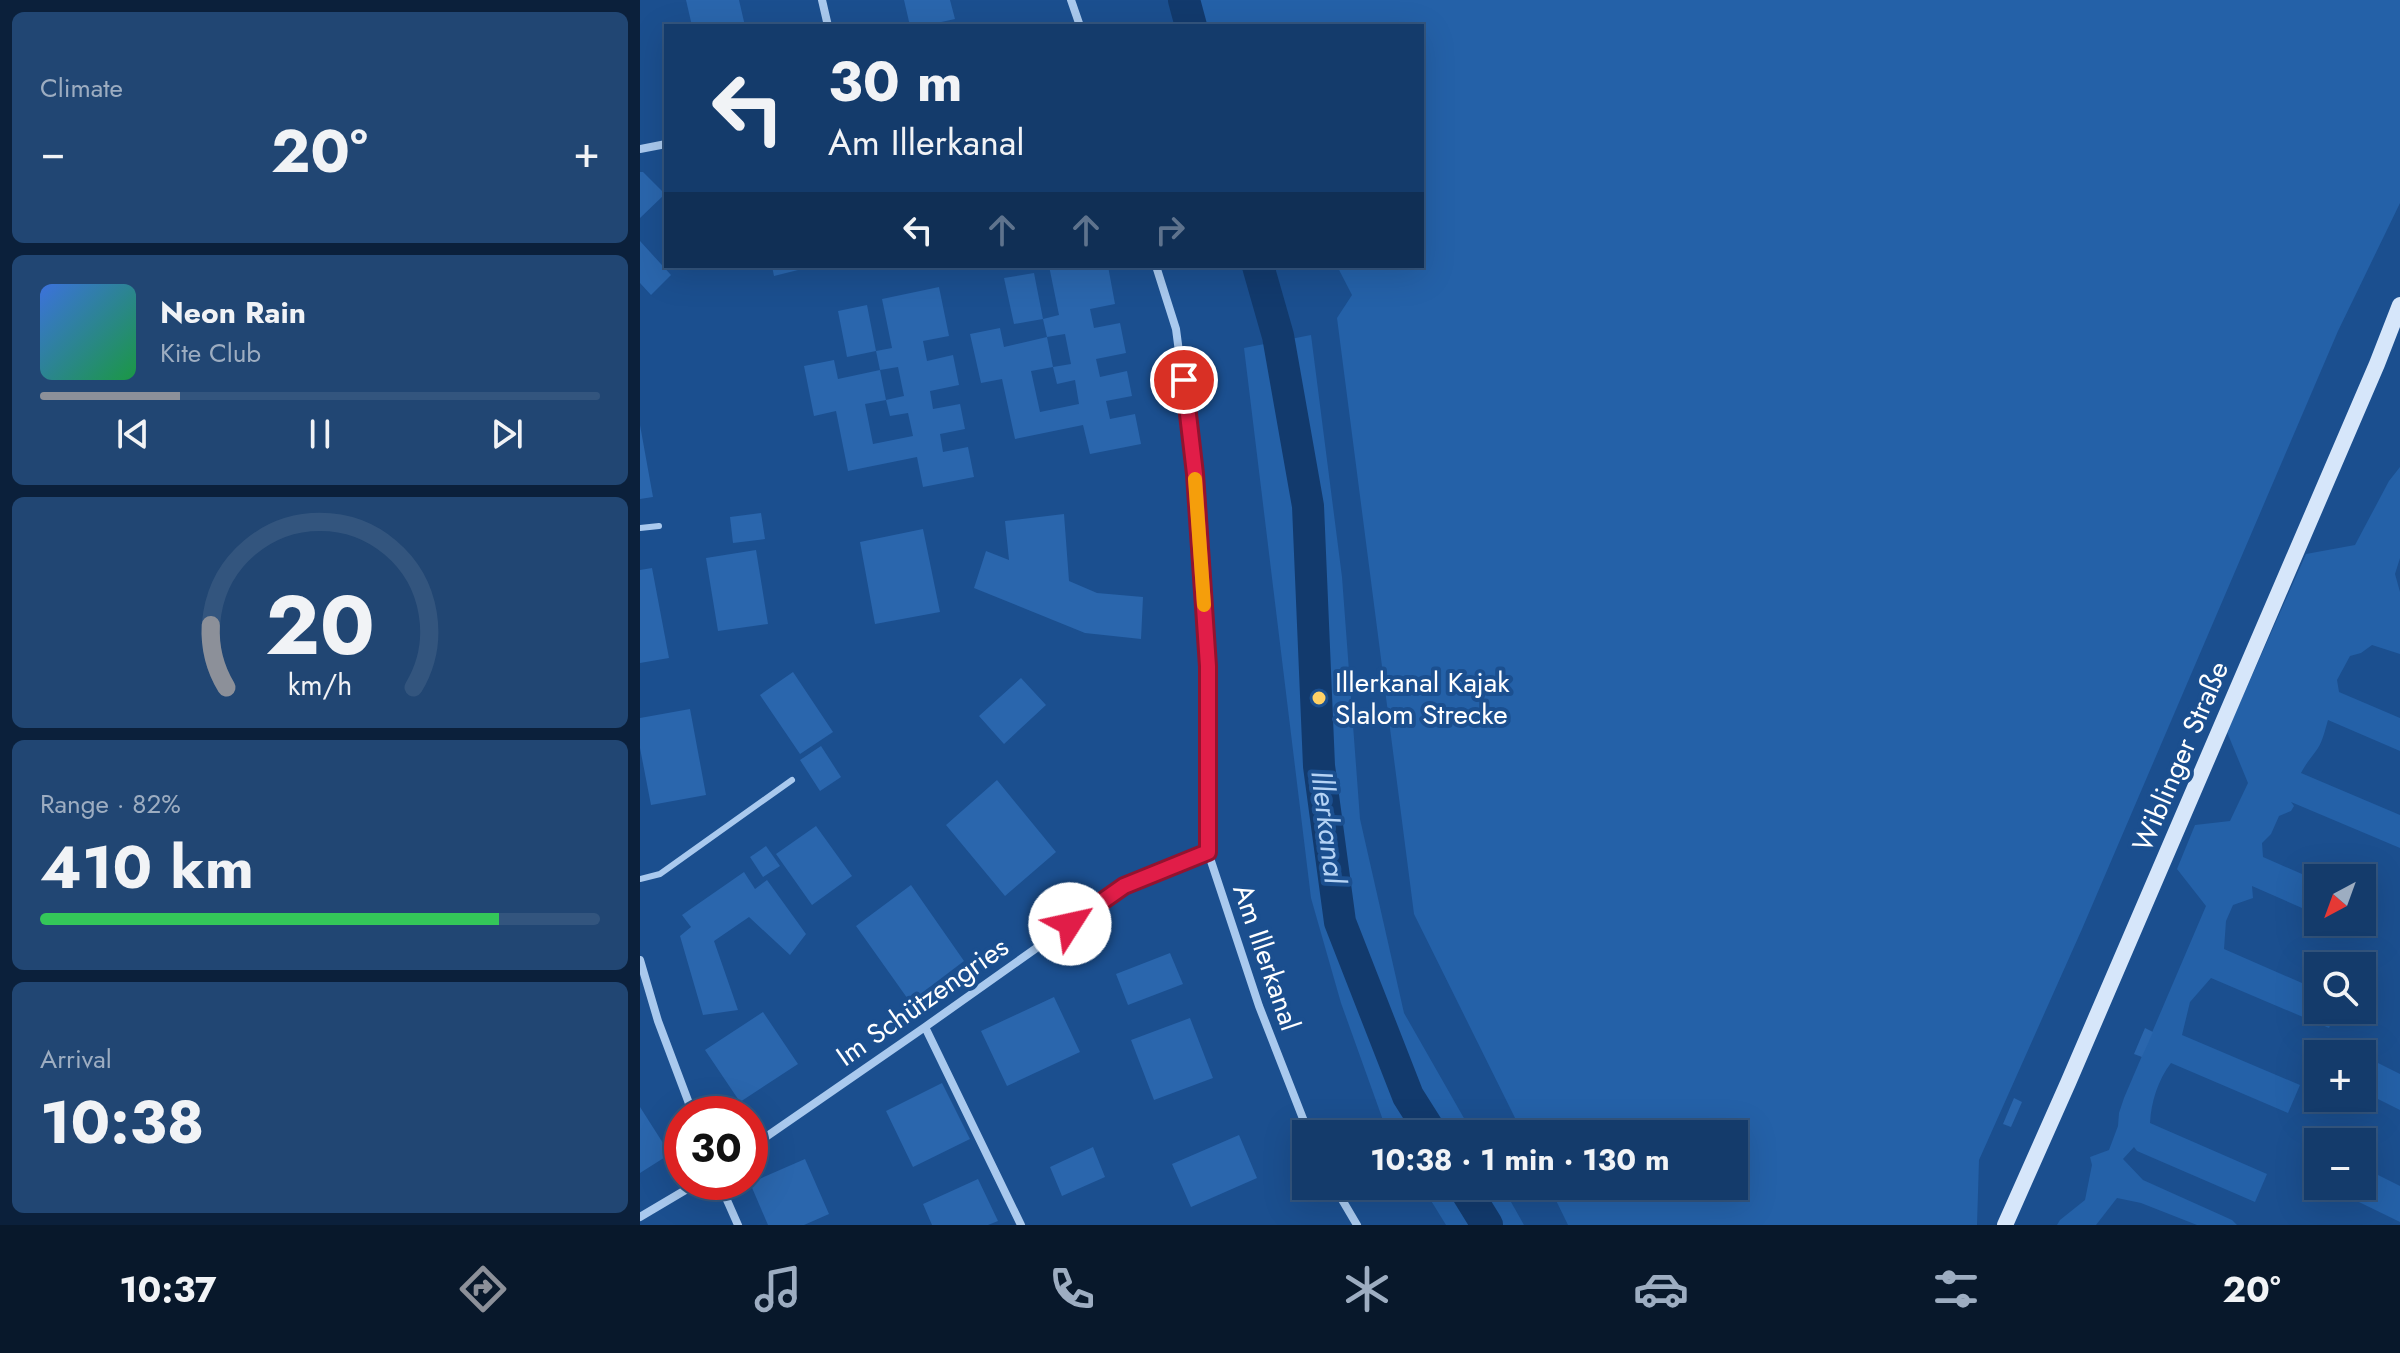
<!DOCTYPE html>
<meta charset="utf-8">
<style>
body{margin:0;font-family:Jost,sans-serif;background:#214673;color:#f1f3f6;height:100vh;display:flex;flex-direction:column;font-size:30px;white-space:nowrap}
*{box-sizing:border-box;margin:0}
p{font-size:26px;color:#9dadc1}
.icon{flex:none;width:44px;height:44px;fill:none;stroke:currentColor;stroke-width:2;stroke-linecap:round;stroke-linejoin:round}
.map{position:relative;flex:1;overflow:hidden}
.details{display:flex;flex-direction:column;gap:12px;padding:12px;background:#0b203b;width:640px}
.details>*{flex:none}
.hud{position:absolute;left:24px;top:24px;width:760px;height:244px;border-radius:0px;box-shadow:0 8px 32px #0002,0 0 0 2px #33557e;background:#143b6b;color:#f1f3f6;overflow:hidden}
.needle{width:52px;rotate:221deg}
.fabs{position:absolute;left:1664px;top:864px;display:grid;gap:16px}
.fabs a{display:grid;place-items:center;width:72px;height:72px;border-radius:0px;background:#143b6b;box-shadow:0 8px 32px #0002,0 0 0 2px #33557e;font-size:40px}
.speed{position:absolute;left:24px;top:1096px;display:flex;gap:16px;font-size:40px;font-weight:700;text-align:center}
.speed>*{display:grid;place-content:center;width:104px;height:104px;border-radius:50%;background:#143b6b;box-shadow:0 8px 32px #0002,0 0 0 2px #33557e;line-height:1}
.speed .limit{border:12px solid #d22;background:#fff;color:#111}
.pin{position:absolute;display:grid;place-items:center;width:68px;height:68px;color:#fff;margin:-34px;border:4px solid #fff;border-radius:50%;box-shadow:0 2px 8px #0007}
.me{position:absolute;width:88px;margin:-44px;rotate:55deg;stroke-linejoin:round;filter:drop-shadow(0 0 6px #0008)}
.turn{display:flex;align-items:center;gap:28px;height:168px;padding:0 32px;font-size:36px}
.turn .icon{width:104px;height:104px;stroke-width:2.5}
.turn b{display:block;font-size:56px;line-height:68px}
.lanes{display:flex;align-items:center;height:76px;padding:0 32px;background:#0003;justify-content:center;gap:40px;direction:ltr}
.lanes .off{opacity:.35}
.big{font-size:60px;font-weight:700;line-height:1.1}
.details .tile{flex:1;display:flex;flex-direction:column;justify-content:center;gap:12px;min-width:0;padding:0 28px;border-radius:12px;background:#214673}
.details .dial{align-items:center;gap:0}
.dial svg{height:208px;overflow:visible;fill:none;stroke:#33557e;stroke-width:7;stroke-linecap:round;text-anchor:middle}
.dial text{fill:#f1f3f6;stroke:none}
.song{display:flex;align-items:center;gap:24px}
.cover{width:96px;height:96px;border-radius:12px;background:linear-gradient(135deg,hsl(220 70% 55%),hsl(140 70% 35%))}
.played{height:8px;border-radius:4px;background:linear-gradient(90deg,#8c9099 25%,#33557e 25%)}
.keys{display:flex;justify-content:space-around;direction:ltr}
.heat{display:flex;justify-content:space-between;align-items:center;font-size:44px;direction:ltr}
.charge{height:12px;border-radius:6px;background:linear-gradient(90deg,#34c759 82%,#33557e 0)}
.trip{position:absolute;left:652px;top:1120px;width:456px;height:80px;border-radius:0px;background:#143b6b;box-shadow:0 8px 32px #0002,0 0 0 2px #33557e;font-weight:700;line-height:80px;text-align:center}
.tabs{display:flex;height:128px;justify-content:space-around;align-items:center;background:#08182b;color:#9dadc1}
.tabs .icon{width:56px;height:56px}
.tabs .on{color:#8c9099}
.tabs b{font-size:36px;color:#f1f3f6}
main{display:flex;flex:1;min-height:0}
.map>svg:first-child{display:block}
.green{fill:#2461a8}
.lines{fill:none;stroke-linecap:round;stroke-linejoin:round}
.canal{stroke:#123a6d;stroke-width:32}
.building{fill:#2a66ad;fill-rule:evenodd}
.lane{stroke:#a9c9ee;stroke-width:6}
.street{stroke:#a9c9ee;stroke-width:8}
.secondary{stroke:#d6e6fa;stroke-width:16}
.route-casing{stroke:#92132f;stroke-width:20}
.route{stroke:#e11d48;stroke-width:14}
.slow{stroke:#f59e0b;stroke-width:14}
.poi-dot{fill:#ffd166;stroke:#1b4f8f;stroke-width:3}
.labels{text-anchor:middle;stroke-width:8;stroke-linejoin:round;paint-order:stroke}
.poi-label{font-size:28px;fill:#fff;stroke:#1b4f8f;text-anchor:start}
.street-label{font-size:28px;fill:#fff;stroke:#1b4f8f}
.water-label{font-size:30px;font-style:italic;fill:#b5d3f5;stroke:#1b4f8f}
</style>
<main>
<section class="details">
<div class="tile"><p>Climate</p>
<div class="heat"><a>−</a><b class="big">20°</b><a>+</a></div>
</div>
<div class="tile">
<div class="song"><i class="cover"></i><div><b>Neon Rain</b><p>Kite Club</p></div></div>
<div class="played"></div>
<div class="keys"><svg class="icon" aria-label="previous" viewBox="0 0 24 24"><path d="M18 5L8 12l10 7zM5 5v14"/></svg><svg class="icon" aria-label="pause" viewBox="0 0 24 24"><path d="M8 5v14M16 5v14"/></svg><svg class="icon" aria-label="next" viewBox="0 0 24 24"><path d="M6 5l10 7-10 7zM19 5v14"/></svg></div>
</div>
<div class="tile dial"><svg viewBox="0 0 100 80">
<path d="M14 69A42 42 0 1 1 86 69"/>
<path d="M14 69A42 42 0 0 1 8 45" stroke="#8c9099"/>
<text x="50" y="56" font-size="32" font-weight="700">20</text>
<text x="50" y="72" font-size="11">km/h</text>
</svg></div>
<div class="tile"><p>Range · 82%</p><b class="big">410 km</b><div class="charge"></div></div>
<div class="tile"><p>Arrival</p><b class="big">10:38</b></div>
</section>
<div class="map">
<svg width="1760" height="1225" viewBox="0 0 1760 1225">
<rect width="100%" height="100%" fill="#1b4f8f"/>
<path class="green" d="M555,0H1760V203L1698,331L1442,929L1339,1160L1337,1225H928L909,1186H1094V1134H883L774,914L697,318L712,295L697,266H782V26H562Z
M671,335L702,577L720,819L764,1013L833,1134H751L744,1123L701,1003L671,898L604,348Z
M1760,467V558L1755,574L1760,592V654L1732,645L1721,653L1710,656L1697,680L1699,692L1760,718V751L1688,720C1685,730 1683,740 1678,748C1672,757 1666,763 1661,773L1760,815V848L1651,802L1654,806L1651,811L1639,816L1631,834L1622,843L1623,857L1678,881V915L1612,886L1613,898L1593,905L1586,921L1584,949L1678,990V1010H1697L1689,1028L1571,978L1550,1002L1542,1035L1660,1085L1648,1113L1531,1063C1518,1080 1511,1102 1510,1123L1627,1174L1615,1202L1497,1151L1494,1147L1483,1159L1503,1180L1592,1220L1597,1225H1557L1501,1203L1477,1198L1456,1225H1417L1420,1220L1445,1200L1452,1165L1450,1157L1469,1150L1478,1126L1479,1113L1484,1098L1566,906L1537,869L1555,825L1590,821L1608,783L1587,732L1666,554L1715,545L1749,481Z
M1722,1055L1760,1074V1110L1722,1091Z
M1722,1167L1760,1186V1222L1686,1186H1722Z
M782,1186H862L884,1225H806Z"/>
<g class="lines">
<path class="canal" d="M544,0L551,26
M618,266L638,336L668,506L679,766L700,922L768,1096L792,1134
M823,1186L847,1225"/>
</g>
<path class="building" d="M46,0H99L105,26H52Z
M264,0H310L315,19L283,26H270Z
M0,172H3L25,194L0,218Z
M0,241L31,275L11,295L0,283Z
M132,266H170V267L134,276Z
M409,266H468L475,304L450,309L454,328L480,323L486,353L456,359L460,377L487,371L492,396L466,401L470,419L495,414L501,444L450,454L443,425L375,439L362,379L341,383L330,334L360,328L364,347L407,337L403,319L419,315ZM425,334L431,364L413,367L417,384L435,380L439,404L400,412L391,371L413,367L407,337Z
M394,273L403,319L374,324L364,278Z
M299,287L309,336L283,341L287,361L313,355L319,385L290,391L293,409L320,404L325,429L300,434L303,452L328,447L334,477L283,487L277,457L208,471L196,411L174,416L164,366L194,360L198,379L240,370L236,351L252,348L242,299ZM258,367L264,396L246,400L250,416L268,413L273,436L233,444L225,404L246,400L240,370Z
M227,305L236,351L207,357L198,311Z
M0,425L13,497L0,499Z
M121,513L125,539L93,543L90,517Z
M424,514L429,581L457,593L503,597L501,639L445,633L334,588L346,551L369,560L365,521Z
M283,529L300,612L235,624L220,542Z
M116,550L128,624L78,631L66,558Z
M12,568L29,658L0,663V570Z
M153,672L193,732L160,754L120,695Z
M381,678L406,705L364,744L339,716Z
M50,709L66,795L11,805L0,748V718Z
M181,746L201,777L180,791L160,760Z
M357,780L416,852L365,896L306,825Z
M176,826L212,876L172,905L136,854Z
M126,846L140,866L123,877L110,857Z
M104,872L115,889L127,880L166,934L150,955L109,917L74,941L98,1010L63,1015L40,936L51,927L42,915Z
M271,885L324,961L270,1002L216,926Z
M530,953L543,984L488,1005L476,974Z
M414,997L440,1052L367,1086L341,1031Z
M123,1012L158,1064L100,1102L65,1050Z
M550,1018L573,1078L514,1100L491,1040Z
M1505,1028L1513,1032L1502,1057L1494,1054Z
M302,1083L330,1139L273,1167L246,1111Z
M1374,1098L1382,1102L1371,1127L1363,1124Z
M0,1107L30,1154L0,1173Z
M599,1135L617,1178L551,1207L532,1164Z
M453,1147L465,1177L422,1196L410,1167Z
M165,1159L189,1214L164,1225H128L110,1183Z
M338,1179L358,1221L348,1225H292L283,1204Z"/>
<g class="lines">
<path class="lane" d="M0,528L19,526
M0,879L20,874L152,780"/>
<path class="street" d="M182,0L188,26
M431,0L440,26
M0,149L26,144
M516,266L536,329L555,474L568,666V852L619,1006L669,1134
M0,960L18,1021L53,1114
M285,1027L381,1225
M110,1148L285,1027L484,886L568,852
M79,1182L98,1225
M694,1186L717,1225
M0,1217L59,1182"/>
<path class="secondary" d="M1365,1225L1428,1083L1737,364L1760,305"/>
</g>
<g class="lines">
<g class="route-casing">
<path id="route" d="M430,924L484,886L568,852V666L555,474L544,380"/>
</g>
<use href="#route" class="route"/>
<path class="slow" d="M555,479L564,605"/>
</g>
<circle class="poi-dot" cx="679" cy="698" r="8"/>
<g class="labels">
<g class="poi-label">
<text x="695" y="692">Illerkanal Kajak<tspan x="695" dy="32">Slalom Strecke</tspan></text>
</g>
<g class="street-label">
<text transform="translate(1540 756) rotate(-67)" y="10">Wiblinger Straße</text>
<text transform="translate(627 957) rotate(71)" y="10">Am Illerkanal</text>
<text transform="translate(282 1001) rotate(-35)" y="10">Im Schützengries</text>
</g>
<g class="water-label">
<text transform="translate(688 827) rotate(83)" y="10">Illerkanal</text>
</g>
</g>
</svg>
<div class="fabs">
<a><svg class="needle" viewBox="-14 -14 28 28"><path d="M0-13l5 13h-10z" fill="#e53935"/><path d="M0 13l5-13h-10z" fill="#9dadc1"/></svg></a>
<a><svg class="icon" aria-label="search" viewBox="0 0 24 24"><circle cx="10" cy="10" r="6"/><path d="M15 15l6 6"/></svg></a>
<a>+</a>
<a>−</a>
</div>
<div class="speed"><div class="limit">30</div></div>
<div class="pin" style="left:544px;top:380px;background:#d93025"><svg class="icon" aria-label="arrive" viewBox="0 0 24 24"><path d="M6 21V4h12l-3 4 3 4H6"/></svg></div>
<svg class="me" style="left:430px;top:924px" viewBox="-20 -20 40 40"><circle r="19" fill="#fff"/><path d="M0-13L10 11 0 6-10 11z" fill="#e11d48"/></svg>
<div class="trip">10:38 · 1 min · 130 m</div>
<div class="hud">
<div class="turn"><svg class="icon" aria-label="left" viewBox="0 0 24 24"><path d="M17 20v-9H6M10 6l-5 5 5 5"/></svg><div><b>30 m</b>Am Illerkanal</div></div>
<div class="lanes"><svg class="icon" aria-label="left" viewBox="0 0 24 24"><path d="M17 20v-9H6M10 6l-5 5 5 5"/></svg><svg class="icon off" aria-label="ahead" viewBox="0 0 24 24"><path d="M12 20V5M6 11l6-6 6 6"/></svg><svg class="icon off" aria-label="ahead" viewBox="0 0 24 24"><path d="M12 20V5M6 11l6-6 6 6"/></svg><svg class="icon off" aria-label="right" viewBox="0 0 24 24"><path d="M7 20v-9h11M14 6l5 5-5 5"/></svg></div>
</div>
</div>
</main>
<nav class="tabs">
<b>10:37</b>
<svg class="icon on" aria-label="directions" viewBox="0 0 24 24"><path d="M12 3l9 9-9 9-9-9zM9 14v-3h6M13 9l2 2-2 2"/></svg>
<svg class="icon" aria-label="music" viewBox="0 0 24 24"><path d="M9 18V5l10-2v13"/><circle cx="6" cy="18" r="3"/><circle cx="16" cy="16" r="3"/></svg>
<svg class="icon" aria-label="phone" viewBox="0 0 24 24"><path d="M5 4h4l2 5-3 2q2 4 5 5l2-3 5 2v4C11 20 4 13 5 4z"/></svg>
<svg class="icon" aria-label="climate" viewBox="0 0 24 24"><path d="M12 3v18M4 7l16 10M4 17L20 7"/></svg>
<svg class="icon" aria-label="car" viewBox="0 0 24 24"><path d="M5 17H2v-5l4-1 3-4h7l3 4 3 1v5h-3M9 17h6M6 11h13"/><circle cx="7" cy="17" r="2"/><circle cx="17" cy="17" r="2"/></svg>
<svg class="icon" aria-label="filters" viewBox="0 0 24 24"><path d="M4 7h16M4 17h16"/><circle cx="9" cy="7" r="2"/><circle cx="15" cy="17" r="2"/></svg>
<b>20°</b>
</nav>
